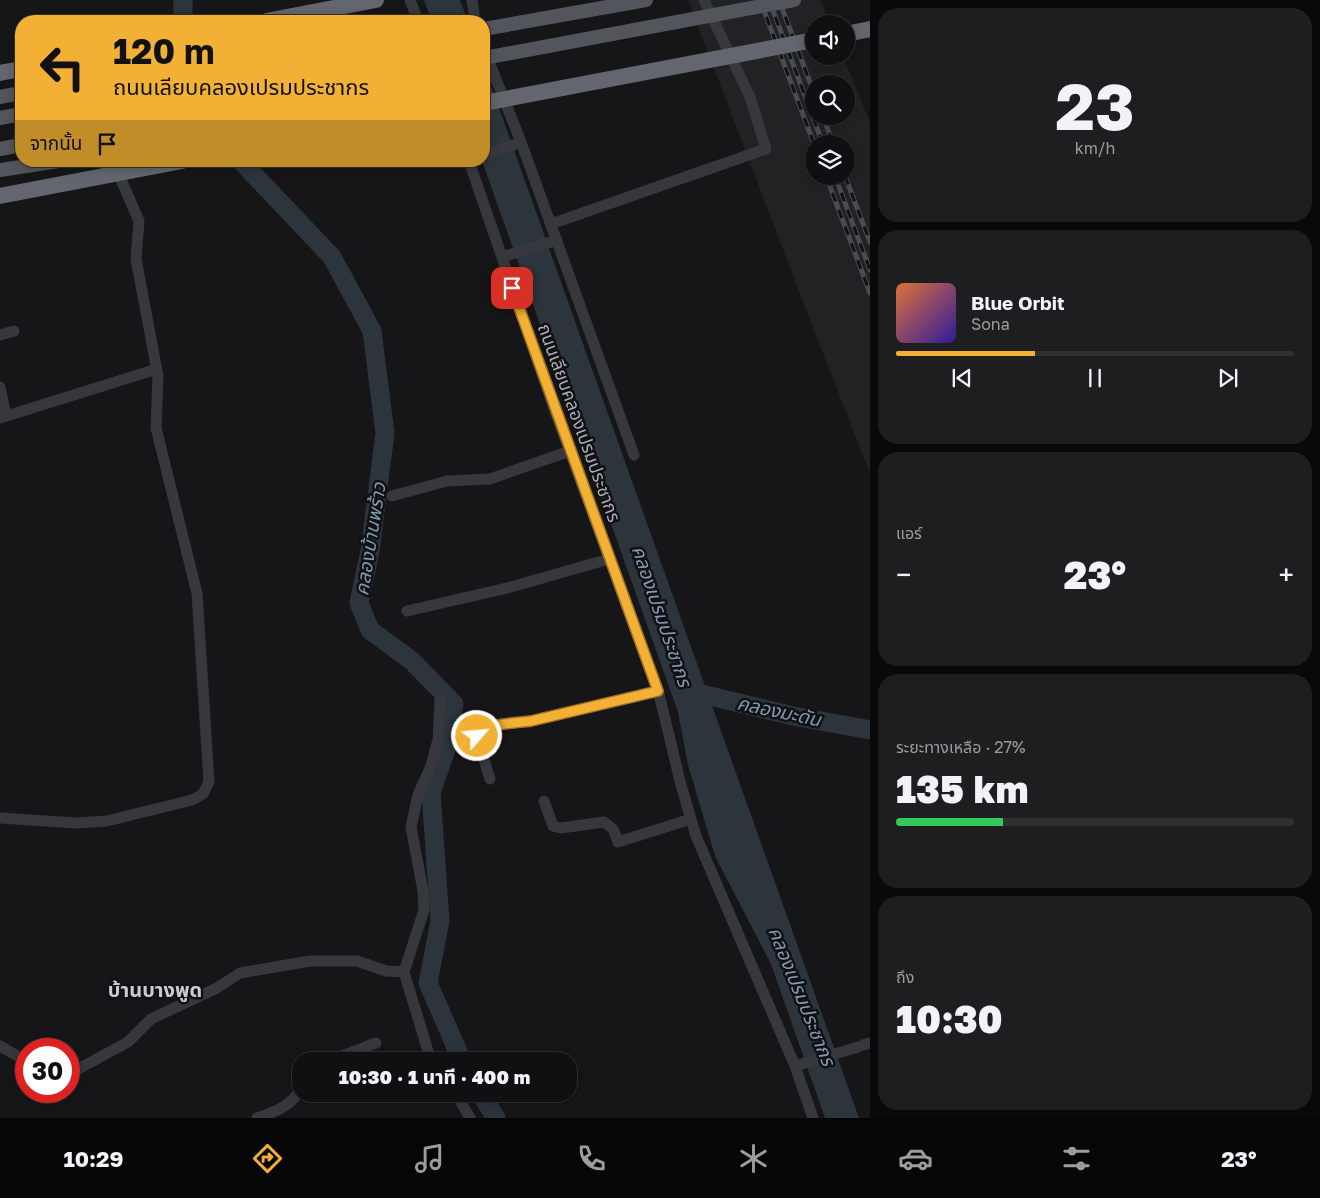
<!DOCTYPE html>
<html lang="th">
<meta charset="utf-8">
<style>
body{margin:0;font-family:"Golos Text","Noto Sans Thai",sans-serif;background:#1e1e20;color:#f1f3f6;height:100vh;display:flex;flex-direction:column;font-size:19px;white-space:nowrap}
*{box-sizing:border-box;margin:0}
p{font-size:16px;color:#9c9d9f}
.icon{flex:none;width:28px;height:28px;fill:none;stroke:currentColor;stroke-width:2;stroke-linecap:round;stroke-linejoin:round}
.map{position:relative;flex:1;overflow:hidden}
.sheet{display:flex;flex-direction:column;gap:8px;padding:8px;background:#09090a;width:450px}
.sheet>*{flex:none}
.hud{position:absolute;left:15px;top:15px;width:475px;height:152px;border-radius:20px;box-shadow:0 2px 12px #0003,0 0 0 1px #303032;background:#f2b134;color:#111;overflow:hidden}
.controls{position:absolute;left:805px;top:15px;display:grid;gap:10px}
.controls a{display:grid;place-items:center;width:50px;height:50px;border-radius:50%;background:#101012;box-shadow:0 2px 12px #0003,0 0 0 1px #303032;font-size:25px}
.speed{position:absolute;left:15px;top:1038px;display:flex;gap:10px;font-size:25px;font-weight:700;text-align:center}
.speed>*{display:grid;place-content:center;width:65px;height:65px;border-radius:50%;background:#101012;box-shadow:0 2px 12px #0003,0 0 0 1px #303032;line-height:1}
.speed .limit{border:8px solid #d22;background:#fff;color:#111}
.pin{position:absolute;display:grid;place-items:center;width:42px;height:42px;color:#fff;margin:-21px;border-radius:10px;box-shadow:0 2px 8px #0006}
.me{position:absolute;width:55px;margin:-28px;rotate:63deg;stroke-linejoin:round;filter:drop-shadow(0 0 4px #0008)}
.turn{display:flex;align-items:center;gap:18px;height:105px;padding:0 15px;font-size:22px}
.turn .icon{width:65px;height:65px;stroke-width:2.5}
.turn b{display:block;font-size:35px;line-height:42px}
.then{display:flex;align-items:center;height:48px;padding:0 15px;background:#0003;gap:10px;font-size:19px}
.big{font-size:38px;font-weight:800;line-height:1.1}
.sheet .card{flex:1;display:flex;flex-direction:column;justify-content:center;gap:8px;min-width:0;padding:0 18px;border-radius:20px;background:#1e1e20}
.sheet .dial{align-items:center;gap:0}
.dial b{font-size:65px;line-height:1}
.song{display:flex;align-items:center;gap:15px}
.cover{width:60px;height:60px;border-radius:8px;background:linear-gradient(135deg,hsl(20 70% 55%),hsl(250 70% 35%))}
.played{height:5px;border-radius:2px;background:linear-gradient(90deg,#f2b134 35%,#303032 35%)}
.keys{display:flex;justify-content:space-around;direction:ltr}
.heat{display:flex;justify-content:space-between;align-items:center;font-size:28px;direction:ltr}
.charge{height:8px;border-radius:4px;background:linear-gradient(90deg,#34c759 27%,#303032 0)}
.trip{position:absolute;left:292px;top:1052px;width:285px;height:50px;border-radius:20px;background:#101012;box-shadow:0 2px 12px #0003,0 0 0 1px #303032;font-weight:800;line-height:50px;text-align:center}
.tab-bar{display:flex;height:80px;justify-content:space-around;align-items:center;background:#060607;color:#9c9d9f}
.tab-bar .icon{width:35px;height:35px}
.tab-bar .active{color:#f2b134}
.tab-bar b{font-size:22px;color:#f1f3f6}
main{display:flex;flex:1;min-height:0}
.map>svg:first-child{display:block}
.built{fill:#222225;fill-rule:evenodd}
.water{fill:#2c353c}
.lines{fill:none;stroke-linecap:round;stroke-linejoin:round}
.river{stroke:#2c353c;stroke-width:19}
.minor{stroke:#37383d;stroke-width:11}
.major{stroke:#53555c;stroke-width:14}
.highway{stroke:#63666e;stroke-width:16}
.rail-casing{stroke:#4a4c52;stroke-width:5}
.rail{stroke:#111113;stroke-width:3;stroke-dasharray:9;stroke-linecap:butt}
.major-bridge{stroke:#53555c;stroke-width:14}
.highway-bridge{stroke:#63666e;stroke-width:16}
.route-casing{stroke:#9d7322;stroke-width:12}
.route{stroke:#f2b134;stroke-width:9}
.labels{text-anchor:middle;stroke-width:5;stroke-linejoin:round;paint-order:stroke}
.street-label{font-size:18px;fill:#a8adb8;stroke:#111113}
.water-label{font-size:19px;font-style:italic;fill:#7f9bb3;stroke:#111113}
.quarter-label{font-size:20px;font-weight:bold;fill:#c9ccd4;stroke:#111113}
</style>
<main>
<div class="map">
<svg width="870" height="1118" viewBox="0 0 870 1118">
<rect width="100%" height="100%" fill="#161618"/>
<path class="built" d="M688,0H821L830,24H814V56H843L870,123V473L808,315ZM814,84H846V116H814ZM814,144H846V176H814Z"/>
<path class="water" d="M424,0H460L468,21H432Z
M484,66L859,1118H825L771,964L715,856L688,765L678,712L482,161H484Z"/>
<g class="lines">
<path class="river" d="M183,21V0
M241,161L332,257L372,331L385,433L370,551L359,603L370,630L412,661L454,704L450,738L431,793L440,921L428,983L462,1061
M689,691L793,716L870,730
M481,1094L496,1118"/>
<path class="minor" d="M410,0L418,21
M472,0L475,21
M484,49L521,142L634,455
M484,155L521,142
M469,161L552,403L659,694L681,785L696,836L795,1066L813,1118
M551,224L766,149L750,97L704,0
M502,257L557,240
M0,335L14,331
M0,387L6,416
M0,418L157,369
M392,496L447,481L490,479L570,451
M407,611L511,587L609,559
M490,779L477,736C481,723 519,723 531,721L658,691
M544,801L553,826L561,828L604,822L613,829L618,842L691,819
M0,818L77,823L107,821L192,800L203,794L209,782L197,593L156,428L158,376L136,259L139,221L113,161
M863,1045L870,1043
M0,1046L26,1061
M329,1061L376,1043
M431,1061L404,972L424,910L423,891L411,827L418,795L431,766L438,740L440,700
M795,1066L858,1047
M69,1074L128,1042L151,1019L217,988L240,973L310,961H357L386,971L404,972
M456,1094L470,1118
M257,1118C275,1112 292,1106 301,1088"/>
<path class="major" d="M417,21H418
M484,29L646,0
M0,97L21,93
M0,118L21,114
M0,149L21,145
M0,170L59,161"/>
<path class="highway" d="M266,21L376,0
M846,34L870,29
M0,73L21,69"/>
<g class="rail-casing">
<path id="rail" d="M760,0L814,144
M769,0L823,144
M779,0L814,93
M823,116L833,144
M826,176L870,293
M835,176L870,270
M845,176L870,242"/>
</g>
<use href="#rail" class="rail"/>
<path class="major-bridge" d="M484,58L794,0"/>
<path class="highway-bridge" d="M484,103L814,40
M0,196L182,161"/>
</g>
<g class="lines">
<g class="route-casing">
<path id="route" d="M477,736C481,723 519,723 531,721L658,691L512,288"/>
</g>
<use href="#route" class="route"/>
</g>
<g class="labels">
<g class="street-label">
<text transform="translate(579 423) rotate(70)" y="6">ถนนเลียบคลองเปรมประชากร</text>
</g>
<g class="water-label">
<text transform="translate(370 539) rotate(-81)" y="7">คลองบ้านพร้าว</text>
<text transform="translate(662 616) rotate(71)" y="7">คลองเปรมประชากร</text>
<text transform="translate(779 711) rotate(12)" y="7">คลองมะดัน</text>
<text transform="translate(802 996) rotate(68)" y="7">คลองเปรมประชากร</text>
</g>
<g class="quarter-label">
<text x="155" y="997">บ้านบางพูด</text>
</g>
</g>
</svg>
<div class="controls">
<a><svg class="icon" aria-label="sound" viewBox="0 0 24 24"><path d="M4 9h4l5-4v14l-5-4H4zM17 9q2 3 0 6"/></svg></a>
<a><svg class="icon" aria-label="search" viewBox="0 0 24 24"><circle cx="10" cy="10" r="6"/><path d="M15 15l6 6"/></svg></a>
<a><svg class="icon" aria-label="layers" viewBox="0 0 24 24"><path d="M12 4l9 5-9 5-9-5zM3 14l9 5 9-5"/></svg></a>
</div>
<div class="speed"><div class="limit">30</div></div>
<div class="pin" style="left:512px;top:288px;background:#d93025"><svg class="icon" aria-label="arrive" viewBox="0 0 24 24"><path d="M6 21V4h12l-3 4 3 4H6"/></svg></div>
<svg class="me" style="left:477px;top:736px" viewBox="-20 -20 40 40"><circle r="17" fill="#f2b134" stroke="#fff" stroke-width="3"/><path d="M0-11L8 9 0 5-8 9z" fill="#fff"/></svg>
<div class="trip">10:30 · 1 นาที · 400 m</div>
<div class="hud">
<div class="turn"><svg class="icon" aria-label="left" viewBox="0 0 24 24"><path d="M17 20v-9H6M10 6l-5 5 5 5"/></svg><div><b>120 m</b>ถนนเลียบคลองเปรมประชากร</div></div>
<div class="then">จากนั้น<svg class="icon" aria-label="arrive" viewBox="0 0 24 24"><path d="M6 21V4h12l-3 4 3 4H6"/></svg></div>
</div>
</div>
<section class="sheet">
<div class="card dial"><b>23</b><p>km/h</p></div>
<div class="card">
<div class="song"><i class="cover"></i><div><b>Blue Orbit</b><p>Sona</p></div></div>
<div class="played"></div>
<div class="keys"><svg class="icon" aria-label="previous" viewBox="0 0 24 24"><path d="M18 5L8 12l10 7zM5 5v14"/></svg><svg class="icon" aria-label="pause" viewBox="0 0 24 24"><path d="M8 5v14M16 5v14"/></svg><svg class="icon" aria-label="next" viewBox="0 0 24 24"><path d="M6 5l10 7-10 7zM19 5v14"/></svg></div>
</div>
<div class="card"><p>แอร์</p>
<div class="heat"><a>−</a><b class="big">23°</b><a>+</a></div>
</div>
<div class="card"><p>ระยะทางเหลือ · 27%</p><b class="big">135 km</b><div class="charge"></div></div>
<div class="card"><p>ถึง</p><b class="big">10:30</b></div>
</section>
</main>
<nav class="tab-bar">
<b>10:29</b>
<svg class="icon active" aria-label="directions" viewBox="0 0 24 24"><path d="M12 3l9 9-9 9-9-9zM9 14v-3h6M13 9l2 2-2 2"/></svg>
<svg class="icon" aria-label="music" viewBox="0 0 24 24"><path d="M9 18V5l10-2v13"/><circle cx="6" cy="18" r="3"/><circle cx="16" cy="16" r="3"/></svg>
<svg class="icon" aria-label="phone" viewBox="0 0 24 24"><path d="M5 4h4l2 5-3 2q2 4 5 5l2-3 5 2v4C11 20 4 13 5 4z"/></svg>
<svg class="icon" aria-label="climate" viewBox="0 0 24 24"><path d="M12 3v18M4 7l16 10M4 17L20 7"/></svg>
<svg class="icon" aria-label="car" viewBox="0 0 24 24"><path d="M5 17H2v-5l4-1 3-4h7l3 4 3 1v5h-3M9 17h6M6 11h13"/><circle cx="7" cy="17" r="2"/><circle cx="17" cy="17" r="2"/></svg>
<svg class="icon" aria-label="filters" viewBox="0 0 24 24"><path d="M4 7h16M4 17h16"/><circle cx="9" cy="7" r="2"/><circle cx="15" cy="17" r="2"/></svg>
<b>23°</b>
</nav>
